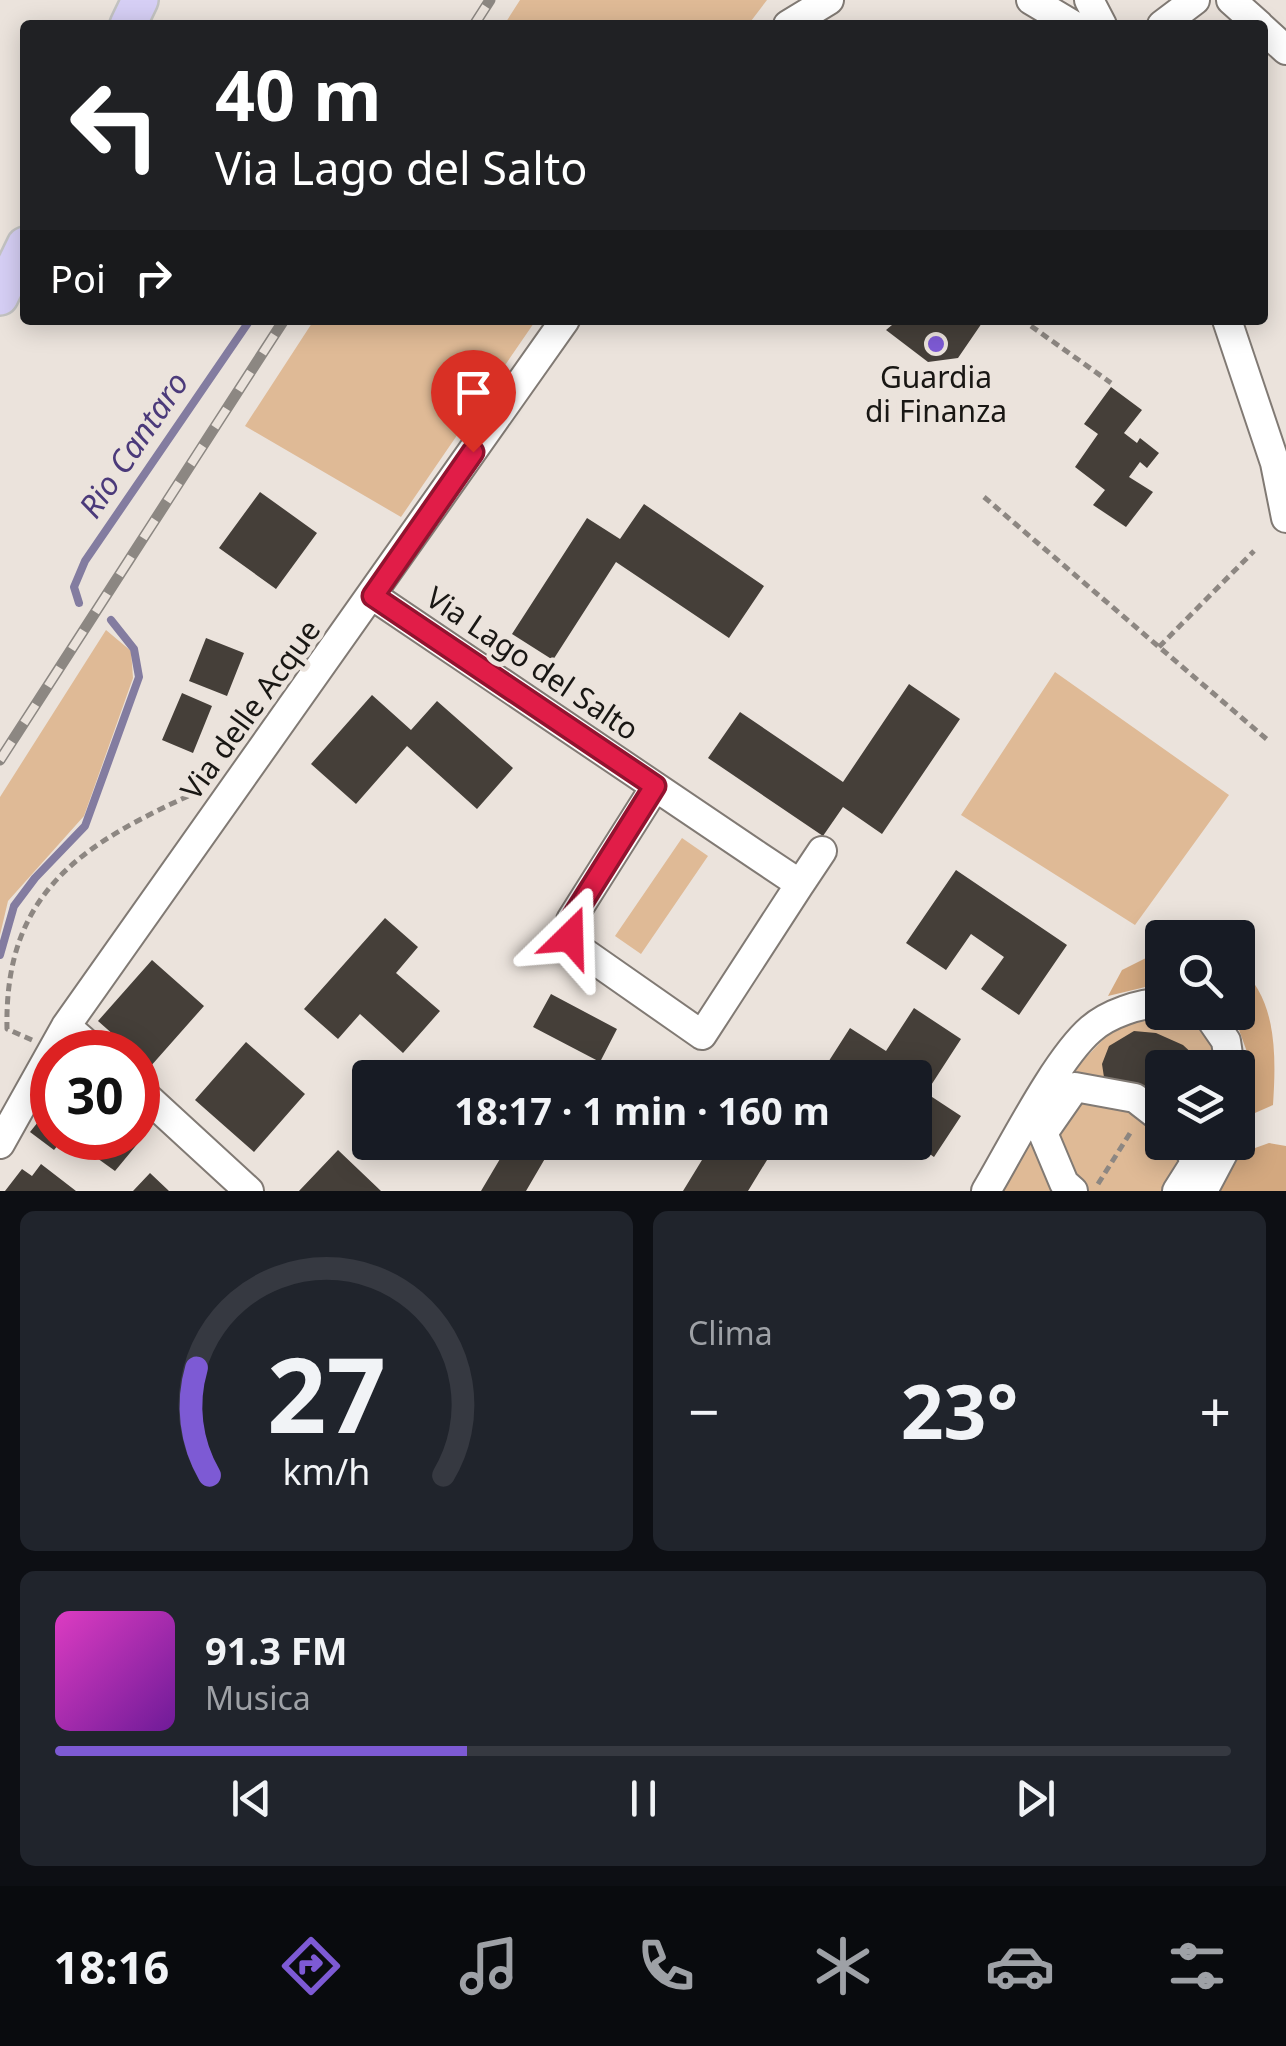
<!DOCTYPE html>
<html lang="it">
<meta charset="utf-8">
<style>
body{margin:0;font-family:"Noto Sans",sans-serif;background:#20242c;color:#f1f3f6;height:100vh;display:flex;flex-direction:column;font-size:38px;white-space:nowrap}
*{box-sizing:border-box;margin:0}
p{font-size:32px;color:#9ea1a6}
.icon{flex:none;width:55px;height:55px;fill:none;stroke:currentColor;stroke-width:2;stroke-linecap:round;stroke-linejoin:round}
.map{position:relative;height:1191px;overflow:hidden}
.panel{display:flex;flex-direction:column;gap:20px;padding:20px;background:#0d0f14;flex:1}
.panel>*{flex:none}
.guide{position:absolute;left:20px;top:20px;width:1248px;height:305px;border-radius:10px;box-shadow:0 5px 25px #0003;background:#202124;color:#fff;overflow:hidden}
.fabs{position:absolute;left:1145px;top:920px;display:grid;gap:20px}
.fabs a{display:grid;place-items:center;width:110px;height:110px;border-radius:10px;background:#171b24;box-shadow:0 5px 25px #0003;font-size:50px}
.speed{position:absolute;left:30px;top:1030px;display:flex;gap:20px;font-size:50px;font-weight:700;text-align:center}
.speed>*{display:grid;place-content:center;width:130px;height:130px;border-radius:50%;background:#171b24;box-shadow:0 5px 25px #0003;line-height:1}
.speed .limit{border:15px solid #d22;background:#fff;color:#111}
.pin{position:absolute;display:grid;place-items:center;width:85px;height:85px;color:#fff;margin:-102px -42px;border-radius:50% 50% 50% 0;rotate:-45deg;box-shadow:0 0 10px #0007}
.pin .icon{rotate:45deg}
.me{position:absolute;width:110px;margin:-55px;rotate:22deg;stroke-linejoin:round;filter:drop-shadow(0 0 8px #0008)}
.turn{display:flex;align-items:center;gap:35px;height:210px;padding:0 30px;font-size:45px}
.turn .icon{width:130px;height:130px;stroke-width:2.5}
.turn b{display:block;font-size:70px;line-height:85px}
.then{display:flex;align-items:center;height:95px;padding:0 30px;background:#0003;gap:20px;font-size:38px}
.big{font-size:75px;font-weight:700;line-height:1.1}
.panel .card{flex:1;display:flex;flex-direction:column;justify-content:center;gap:15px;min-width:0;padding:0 35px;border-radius:15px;background:#20242c}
.panel .dial{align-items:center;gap:0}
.dial svg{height:260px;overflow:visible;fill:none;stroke:#363941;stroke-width:7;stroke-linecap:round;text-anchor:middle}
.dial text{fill:#f1f3f6;stroke:none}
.song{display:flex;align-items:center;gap:30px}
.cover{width:120px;height:120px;border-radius:15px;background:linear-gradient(135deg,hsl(310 70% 55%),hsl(280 70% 35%))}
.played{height:10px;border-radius:5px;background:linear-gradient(90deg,#7d5ad4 35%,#363941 35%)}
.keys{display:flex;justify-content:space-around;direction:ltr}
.heat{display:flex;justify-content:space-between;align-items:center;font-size:55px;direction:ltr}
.panel .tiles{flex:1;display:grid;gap:20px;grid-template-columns:1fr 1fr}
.card:last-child{grid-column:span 2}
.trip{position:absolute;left:352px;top:1060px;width:580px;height:100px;border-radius:10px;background:#171b24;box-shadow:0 5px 25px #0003;font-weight:700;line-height:100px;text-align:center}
.tab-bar{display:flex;height:160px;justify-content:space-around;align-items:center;background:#090b0e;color:#9ea1a6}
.tab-bar .icon{width:70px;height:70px}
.tab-bar .on{color:#7d5ad4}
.tab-bar b{font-size:45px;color:#f1f3f6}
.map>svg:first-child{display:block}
.green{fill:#dfba96}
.forest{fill:#d3a87f}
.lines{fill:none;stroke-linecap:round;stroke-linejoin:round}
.stream{stroke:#837ca0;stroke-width:8}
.building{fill:#453f39}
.minor-casing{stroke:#817a74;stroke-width:32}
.major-casing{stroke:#c3c3c2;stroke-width:40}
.path{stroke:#8d8782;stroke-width:5;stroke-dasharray:8 5;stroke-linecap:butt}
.minor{stroke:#fff;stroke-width:28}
.major{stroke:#d6cff5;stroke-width:35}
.rail-casing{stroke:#8c8782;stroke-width:11}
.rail{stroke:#ebe3dc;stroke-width:8;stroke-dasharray:22;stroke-linecap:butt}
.route-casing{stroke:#92132f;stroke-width:25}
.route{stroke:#e11d48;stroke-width:18}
.poi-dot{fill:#7d5ad4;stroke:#ebe3dc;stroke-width:4}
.labels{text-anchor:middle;stroke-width:10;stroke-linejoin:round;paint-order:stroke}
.poi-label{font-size:30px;fill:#191714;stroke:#ebe3dc}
.street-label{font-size:30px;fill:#191714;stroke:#ebe3dc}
.water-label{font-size:32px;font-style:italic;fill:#4b3a7a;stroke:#ebe3dc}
</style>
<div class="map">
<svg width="1286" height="1191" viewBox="0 0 1286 1191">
<rect width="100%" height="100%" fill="#ebe3dc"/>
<path class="green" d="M520,0H767L748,25H504Z
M314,320H536L401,517L245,426Z
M106,630L131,651L133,678L84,816L8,901L0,935V797Z
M1055,672L1229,795L1135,925L961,815Z
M682,838L708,856L641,954L615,936Z
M1154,1014C1198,1016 1211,1025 1223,1067L1162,1068V1142L1221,1143L1193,1191H1000L1075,1069L1114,1028Z"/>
<path class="forest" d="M1162,950V983L1108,996L1122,970Z
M1238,966C1278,998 1276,1058 1273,1105L1248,1116L1247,1052L1233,1013L1238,1012Z
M1269,1143L1286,1146V1191H1219L1241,1153Z"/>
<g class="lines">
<path class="stream" d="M79,603L74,587L85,561L250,320
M0,955L14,906L35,878L85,826L139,677L134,649L111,620"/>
</g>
<path class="building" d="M898,320H984L958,358L928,362L886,330Z
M1111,387L1142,410L1124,433L1137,443L1140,438L1159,453L1147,468L1140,462L1129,477L1153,492L1126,527L1093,505L1105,490L1075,467L1098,434L1084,424Z
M260,492L317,533L276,589L219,548Z
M644,504L764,586L729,638L616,562L553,660L512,634L587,518L620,539Z
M206,638L244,653L227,696L189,681Z
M909,684L960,719L882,834L843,807L823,836L708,758L740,712L843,782Z
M182,693L212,706L193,753L162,740Z
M372,695L411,730L437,701L513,768L477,809L407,746L356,804L311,764Z
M956,870L1067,945L1019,1015L981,989L1004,957L971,934L946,970L906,943Z
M385,918L418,947L396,973L440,1011L403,1053L360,1014L338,1039L304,1009Z
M152,960L204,1006L150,1067L98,1021Z
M551,994L617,1029L600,1062L533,1027Z
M914,1008L961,1039L926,1093L961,1116L934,1157L915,1144V1078H818L850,1028L886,1051Z
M1134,1031L1156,1033L1183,1045L1208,1068H1162V1105L1105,1084L1102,1064L1109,1046Z
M246,1042L305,1094L254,1152L195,1100Z
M542,1062L570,1078H533Z
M52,1094V1138H64L54,1150L30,1132L46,1112L41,1109Z
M138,1121L149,1130L115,1171L90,1153L102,1138H138Z
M510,1142H538L550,1150L526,1191H481Z
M713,1142H778L748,1191H683Z
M338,1150L381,1191H299Z
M41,1164L76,1191H5L22,1169L32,1176Z
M150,1173L169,1191H133Z"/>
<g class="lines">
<g class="minor-casing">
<path id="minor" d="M1031,0L1073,25
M1089,0L1102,25
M1231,0L1259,25
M788,25L829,0
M1162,25L1195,0
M1262,28L1286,50
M1227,320L1275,463L1286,518
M373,596L758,856L800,884L702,1035L579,949L570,937L571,920L655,787
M800,884L822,851
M1206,1012L1226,1041L1230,1068
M66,1026L96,1052
M138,1089L249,1191
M0,1144L66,1026L565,320
M986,1191C1011,1149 1056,1059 1091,1029C1108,1014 1140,1003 1162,1003
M1073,1191L1064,1183L1043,1133L1075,1087L1135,1098L1162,1119
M1177,1191L1196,1161L1184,1142
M1203,1191L1229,1142"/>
</g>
<g class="major-casing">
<path id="major" d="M128,25L140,0
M0,297L25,245"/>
</g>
<path class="path" d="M1031,326L1111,383
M984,497L1270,742
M1159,647L1254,551
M32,1040L7,1029C4,889 85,843 199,791
M1098,1184L1132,1130"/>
<use href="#minor" class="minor"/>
<use href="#major" class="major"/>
<g class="rail-casing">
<path id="rail" d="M474,25L490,0
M0,760L284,320"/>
</g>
<use href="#rail" class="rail"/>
</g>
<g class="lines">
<g class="route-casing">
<path id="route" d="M473,452L373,596L655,786L571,920L570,937"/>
</g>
<use href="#route" class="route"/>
</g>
<circle class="poi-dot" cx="936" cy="344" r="10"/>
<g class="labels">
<g class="poi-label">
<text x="936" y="388">Guardia<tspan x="936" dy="34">di Finanza</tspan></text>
</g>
<g class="street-label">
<text transform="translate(532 664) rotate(34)" y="10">Via Lago del Salto</text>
<text transform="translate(251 710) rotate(-54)" y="10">Via delle Acque</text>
</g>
<g class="water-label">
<text transform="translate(134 445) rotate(-56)" y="11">Rio Cantaro</text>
</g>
</g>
</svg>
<div class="fabs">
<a><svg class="icon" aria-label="search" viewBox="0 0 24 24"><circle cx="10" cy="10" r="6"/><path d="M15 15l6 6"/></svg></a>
<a><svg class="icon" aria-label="layers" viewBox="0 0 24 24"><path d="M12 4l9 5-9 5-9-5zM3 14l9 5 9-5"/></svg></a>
</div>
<div class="speed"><div class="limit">30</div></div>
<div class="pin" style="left:473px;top:452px;background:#d93025"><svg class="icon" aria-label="arrive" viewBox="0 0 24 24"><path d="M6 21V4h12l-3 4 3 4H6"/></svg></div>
<svg class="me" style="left:570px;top:937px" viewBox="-20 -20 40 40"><path d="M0-17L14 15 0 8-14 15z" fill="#e11d48" stroke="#fff" stroke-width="4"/></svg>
<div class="trip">18:17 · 1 min · 160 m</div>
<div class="guide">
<div class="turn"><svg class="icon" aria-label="left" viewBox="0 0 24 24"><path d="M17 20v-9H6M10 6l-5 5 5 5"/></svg><div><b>40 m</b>Via Lago del Salto</div></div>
<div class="then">Poi<svg class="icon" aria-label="right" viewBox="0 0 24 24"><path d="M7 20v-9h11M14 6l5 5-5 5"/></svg></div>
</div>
</div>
<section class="panel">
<div class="tiles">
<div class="card dial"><svg viewBox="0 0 100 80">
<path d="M14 69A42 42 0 1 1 86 69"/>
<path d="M14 69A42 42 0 0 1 10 36" stroke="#7d5ad4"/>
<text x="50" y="56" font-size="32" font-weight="700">27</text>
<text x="50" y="72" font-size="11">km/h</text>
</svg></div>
<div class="card"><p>Clima</p>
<div class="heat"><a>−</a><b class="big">23°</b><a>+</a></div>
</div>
<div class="card">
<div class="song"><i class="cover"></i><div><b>91.3 FM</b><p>Musica</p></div></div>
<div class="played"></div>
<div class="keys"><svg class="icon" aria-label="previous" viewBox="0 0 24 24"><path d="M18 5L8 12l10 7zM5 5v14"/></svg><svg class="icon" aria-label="pause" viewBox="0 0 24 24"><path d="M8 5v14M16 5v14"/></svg><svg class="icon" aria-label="next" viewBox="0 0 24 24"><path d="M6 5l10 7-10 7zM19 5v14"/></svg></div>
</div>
</div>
</section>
<nav class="tab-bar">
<b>18:16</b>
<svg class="icon on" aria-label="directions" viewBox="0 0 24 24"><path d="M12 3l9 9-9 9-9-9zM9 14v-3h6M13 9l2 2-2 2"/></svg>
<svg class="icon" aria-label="music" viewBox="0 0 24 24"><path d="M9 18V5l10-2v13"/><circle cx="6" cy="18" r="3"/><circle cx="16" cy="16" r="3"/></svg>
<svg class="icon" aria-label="phone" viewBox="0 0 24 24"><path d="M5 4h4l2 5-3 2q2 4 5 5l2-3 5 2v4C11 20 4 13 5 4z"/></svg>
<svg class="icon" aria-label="climate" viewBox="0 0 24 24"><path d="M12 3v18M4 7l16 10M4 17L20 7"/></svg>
<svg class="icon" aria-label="car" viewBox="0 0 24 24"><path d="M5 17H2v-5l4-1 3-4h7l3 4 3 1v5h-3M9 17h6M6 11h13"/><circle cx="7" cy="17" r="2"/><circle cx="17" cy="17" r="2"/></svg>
<svg class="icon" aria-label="filters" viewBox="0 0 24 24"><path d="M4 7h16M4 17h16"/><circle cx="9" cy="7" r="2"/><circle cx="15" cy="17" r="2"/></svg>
</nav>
